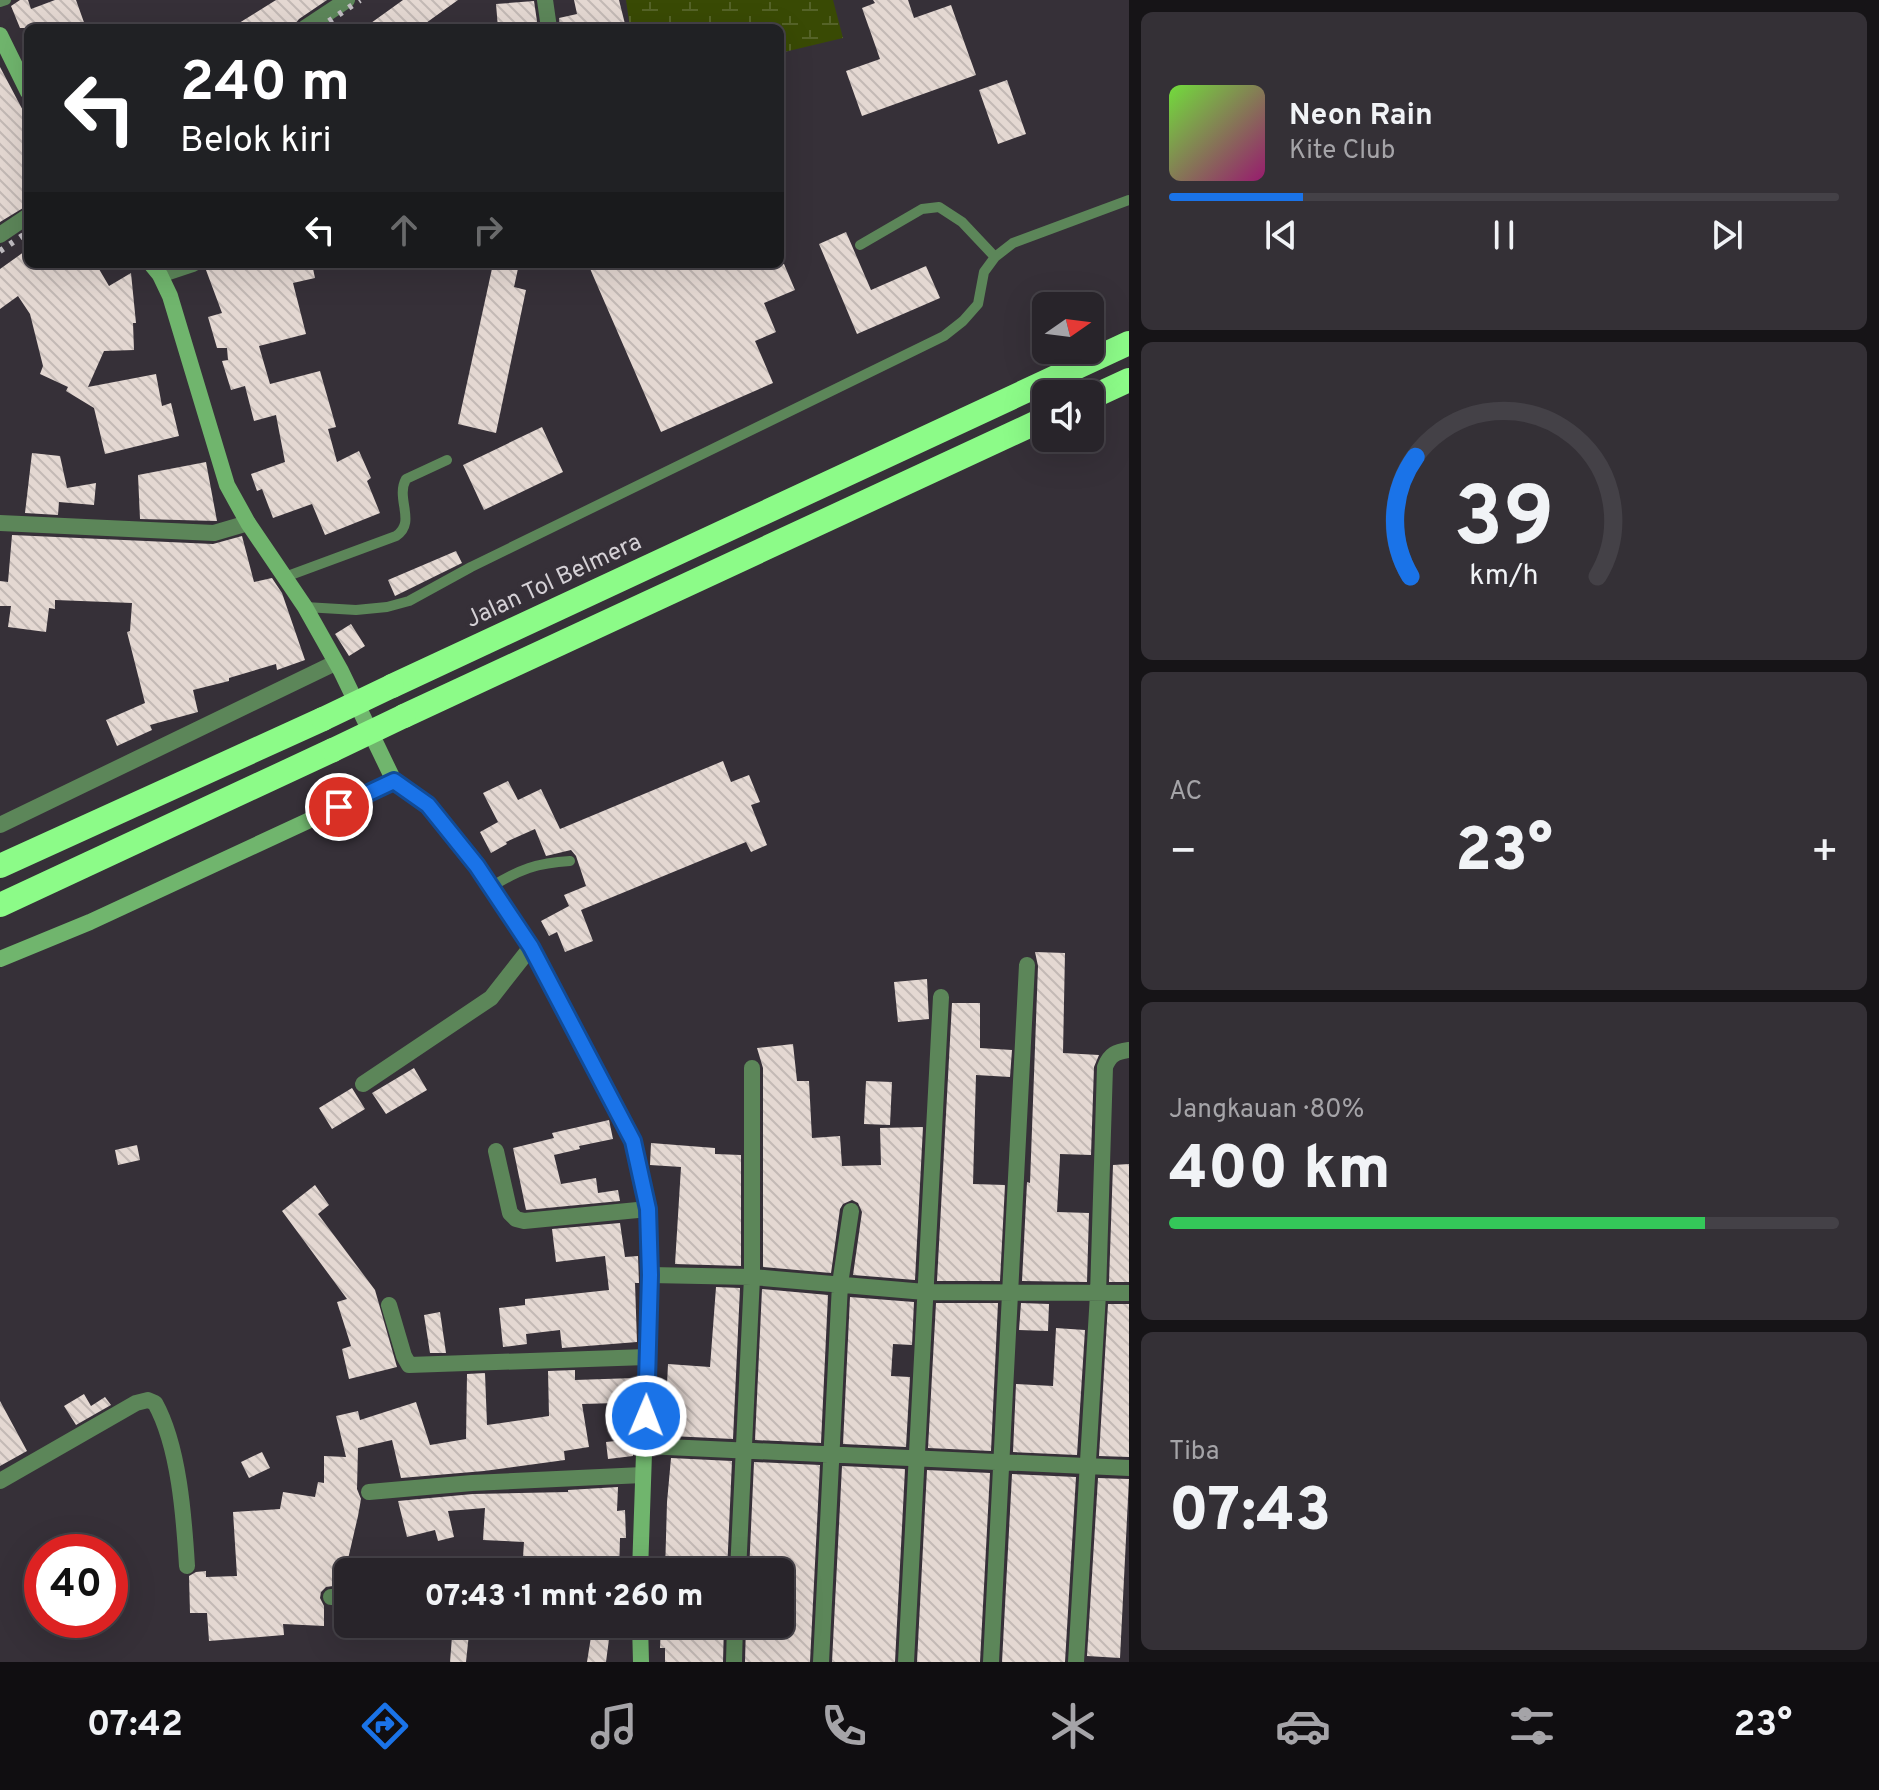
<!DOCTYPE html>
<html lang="id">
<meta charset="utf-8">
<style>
body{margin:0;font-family:Overpass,sans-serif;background:#343036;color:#f1f3f6;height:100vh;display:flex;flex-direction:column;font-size:30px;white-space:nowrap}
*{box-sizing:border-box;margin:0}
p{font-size:26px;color:#a5a4a8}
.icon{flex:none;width:44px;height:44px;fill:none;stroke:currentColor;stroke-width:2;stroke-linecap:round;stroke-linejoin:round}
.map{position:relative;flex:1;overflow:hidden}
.details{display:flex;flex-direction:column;gap:12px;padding:12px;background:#161417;width:750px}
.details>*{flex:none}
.hud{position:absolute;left:24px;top:24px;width:760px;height:244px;border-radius:12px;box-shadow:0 8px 32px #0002,0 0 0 2px #444147;background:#202124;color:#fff;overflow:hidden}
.needle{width:52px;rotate:76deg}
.buttons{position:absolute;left:1032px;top:292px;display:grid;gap:16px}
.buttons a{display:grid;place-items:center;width:72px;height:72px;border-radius:12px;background:#28242a;box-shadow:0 8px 32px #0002,0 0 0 2px #444147;font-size:40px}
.speed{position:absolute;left:24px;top:1534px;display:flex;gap:16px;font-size:40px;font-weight:700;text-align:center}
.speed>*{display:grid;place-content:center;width:104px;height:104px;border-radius:50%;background:#28242a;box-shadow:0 8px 32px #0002,0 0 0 2px #444147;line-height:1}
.speed .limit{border:12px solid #d22;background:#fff;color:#111}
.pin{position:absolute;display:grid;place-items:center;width:68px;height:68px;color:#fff;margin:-34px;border:4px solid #fff;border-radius:50%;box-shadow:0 2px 8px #0007}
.me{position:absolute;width:88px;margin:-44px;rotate:1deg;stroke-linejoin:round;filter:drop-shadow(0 0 6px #0008)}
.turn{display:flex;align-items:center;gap:28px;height:168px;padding:0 24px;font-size:36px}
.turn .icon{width:104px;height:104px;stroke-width:2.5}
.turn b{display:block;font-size:56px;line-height:68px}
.lanes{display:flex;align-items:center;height:76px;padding:0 24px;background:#0003;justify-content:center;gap:40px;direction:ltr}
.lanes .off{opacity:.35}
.big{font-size:60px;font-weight:800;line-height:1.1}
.details .card{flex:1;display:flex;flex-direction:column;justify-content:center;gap:12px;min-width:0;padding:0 28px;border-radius:12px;background:#343036}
.details .dial{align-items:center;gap:0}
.dial svg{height:208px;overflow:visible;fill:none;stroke:#444147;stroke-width:7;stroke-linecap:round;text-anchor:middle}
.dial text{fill:#f1f3f6;stroke:none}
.song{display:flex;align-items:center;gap:24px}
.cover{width:96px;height:96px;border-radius:12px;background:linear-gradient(135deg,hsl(100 70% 55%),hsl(320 70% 35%))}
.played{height:8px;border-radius:4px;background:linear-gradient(90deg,#1a73e8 20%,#444147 20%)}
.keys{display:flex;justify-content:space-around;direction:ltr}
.heat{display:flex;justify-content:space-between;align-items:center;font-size:44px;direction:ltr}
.charge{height:12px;border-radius:6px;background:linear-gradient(90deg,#34c759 80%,#444147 0)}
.trip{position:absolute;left:334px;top:1558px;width:460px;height:80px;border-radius:12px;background:#28242a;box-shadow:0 8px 32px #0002,0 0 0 2px #444147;font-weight:800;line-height:80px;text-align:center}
.tab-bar{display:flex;height:128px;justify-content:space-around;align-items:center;background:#100e11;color:#a5a4a8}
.tab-bar .icon{width:56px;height:56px}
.tab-bar .current{color:#1a73e8}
.tab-bar b{font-size:36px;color:#f1f3f6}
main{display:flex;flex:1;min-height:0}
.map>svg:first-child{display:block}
.wetland{fill:url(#wetland-marsh)}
.building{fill:url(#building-back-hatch)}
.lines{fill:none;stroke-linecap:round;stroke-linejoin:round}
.lane{stroke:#5c8659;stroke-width:10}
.street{stroke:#5c8659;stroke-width:16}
.secondary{stroke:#70b56d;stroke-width:16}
.highway{stroke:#8cfb88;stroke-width:24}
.rail{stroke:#c0bcc1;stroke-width:6;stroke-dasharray:4 8;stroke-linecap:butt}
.highway-bridge{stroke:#8cfb88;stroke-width:24}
.route-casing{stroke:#114b97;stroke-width:20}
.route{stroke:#1a73e8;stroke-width:14}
.labels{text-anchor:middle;stroke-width:8;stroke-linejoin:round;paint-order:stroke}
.street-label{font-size:24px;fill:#d4d0d5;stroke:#363038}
</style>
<main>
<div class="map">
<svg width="1129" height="1662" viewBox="0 0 1129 1662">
<defs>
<pattern id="wetland-marsh" width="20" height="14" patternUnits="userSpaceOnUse" patternTransform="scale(2)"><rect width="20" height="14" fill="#394a04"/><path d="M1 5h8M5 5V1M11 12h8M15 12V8" fill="none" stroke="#556328"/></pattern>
<pattern id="building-back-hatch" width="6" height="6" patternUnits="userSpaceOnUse" patternTransform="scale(2)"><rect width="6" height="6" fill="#e4d8d2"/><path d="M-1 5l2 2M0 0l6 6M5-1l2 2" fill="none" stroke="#c3b9b5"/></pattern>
</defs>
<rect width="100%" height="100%" fill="#363038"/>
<path class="wetland" d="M626,0H833L843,38L780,53V28H630Z"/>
<path class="building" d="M20,0H28L31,9L55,0H76L86,28H20L11,6Z
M276,0H327L299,19L292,28H231Z
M403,0H458L419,28H364Z
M574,0H619L626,28H560L559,18L577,14Z
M873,0H908L914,18L951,5L976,75L862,116L846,71L880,59L862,8L875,3Z
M534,1L538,28H498L496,4Z
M0,67L28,120V205L0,222Z
M1007,80L1026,134L998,144L979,90Z
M846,232L871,290L926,266L940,298L857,334L819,244Z
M28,249V264H96L109,286L131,273L136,323H133L134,350L104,351L88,387L156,374L162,406L171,403L179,436L105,454L94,408L66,391L68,387L40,374L43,366L30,314L18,296L0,309V269Z
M224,264H312L315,278L293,283L306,334L259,346L270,384L320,371L336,427L328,429L337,462L359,451L371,478L367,481L380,513L325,535L312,504L273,518L262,489L257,491L251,474L285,462L276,415L254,421L245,386L231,390L222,361L228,360L227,348H217L208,317L222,313L206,270Z
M493,264H519L514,287L526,290L496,433L458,424Z
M588,264H784L795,290L764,303L776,332L755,341L773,383L661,432Z
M542,427L563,472L484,510L463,465Z
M32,453L60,456L67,488L96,483L94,505L59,502L58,515L25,513Z
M206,462L217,521L140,519L138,475Z
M12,535L213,544L242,536L254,582L272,578L282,593L305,660L277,670L276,664L229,678V681L193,690L198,712L150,725L152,730L117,746L106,720L145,703L127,632L130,631L132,603L55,600V609L49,608L46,632L8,627L11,606H0V581L8,582Z
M456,551L462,563L395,596L388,580Z
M351,624L365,646L349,656L335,634Z
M723,761L731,782L749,775L760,802L751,805L767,845L751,852L746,842L581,910L593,941L565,952L557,932L549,936L541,921L569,906L564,895L586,886L576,856L571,850L546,856L535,829L506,842L507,844L491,853L480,832L498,822L483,793L508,781L518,800L541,789L560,829Z
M1035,952L1065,953L1063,1053L1099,1055L1094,1067L1091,1155L1060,1154V1157L1057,1212L1089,1213L1087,1282L1022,1281L1027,1182L1030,1183L1038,966Z
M927,979L929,1019L898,1022L894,982Z
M952,1003H980V1048L1012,1050L1010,1077L976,1075L973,1184L1005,1185L1000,1281H937Z
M793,1044L797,1081H809L812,1138L840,1136L842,1166L881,1165L880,1128L923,1127L915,1280L853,1275L862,1212L858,1203L852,1200L843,1204L840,1209L831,1273L763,1267V1068L757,1048Z
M414,1068L427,1090L386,1114L372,1093Z
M866,1081L892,1082L890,1125L864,1124Z
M352,1088L365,1109L332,1129L319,1108Z
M609,1120L613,1139L579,1146L580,1149L554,1155L561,1184L596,1178L598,1193L618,1190L620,1201L526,1210L513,1148L554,1138L552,1133Z
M651,1143L715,1148V1154L741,1155V1266L675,1264L681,1167L650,1165Z
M137,1145L140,1160L118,1165L115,1150Z
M1129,1164V1282H1109L1113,1165Z
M315,1185L329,1205L318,1214L375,1290L397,1367L349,1379L342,1349L351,1346L337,1302L347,1299L282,1211Z
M620,1223L625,1257L638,1256L639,1283H635L637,1342L562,1348L560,1330L526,1334L527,1344L503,1347L499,1308L525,1305V1299L609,1290L605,1256L556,1262L552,1229Z
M716,1287L740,1288L733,1439L671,1436V1425H665L668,1364L710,1367Z
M762,1289L828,1295L821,1443L755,1440Z
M850,1297L914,1302L912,1345L893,1344L891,1376L910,1377L906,1447L843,1444Z
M936,1303H998L991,1451L928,1448Z
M1021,1303L1049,1304L1048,1331L1019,1330Z
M1108,1304H1129V1457L1099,1456Z
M440,1312L446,1353H430L424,1315Z
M1056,1328L1085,1330L1077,1455L1013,1452L1016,1384L1053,1386Z
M575,1370V1380L634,1378L633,1456L608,1459L606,1442L615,1441L617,1403L582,1404L589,1447L564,1451L565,1460L484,1471L401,1478L392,1440L358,1448L357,1489L361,1499L358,1516L345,1572H332L333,1586L326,1587L321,1592L320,1598L324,1606V1626L283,1624L284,1635L209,1641L207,1613H190L189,1576L196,1572L206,1571V1577L237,1576L233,1512L280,1509L283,1492L315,1497L318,1482L324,1483V1456L346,1457L336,1416L358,1411L360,1420L416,1402L430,1445L466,1439L467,1374L485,1373L487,1425L549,1416L548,1371Z
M84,1394L91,1406L105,1397L111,1405L76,1425L64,1406Z
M0,1401L27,1451L0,1466Z
M262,1452L270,1468L249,1478L241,1462Z
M671,1458L732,1461L727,1572H665L667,1502Z
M754,1462L820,1465L810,1662H745L746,1624L787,1622L789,1589H785L786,1572H749Z
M842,1466L905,1469L895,1662H832Z
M927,1470L990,1473L980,1662H917Z
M1012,1474L1076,1477L1065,1662H1002Z
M1098,1478L1129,1479L1120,1658L1087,1656Z
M618,1487L617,1511L625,1510L626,1538H620L619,1572H522L524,1542L483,1540L485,1508L448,1511L454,1537L438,1541L435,1530L407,1537L398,1501L473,1494L568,1492V1490Z
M453,1624H470L466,1662H450Z
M593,1624H611L606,1662H587Z
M661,1624H724L723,1662H665V1648H660Z"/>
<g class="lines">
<path class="lane" d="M0,2L6,0
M860,245L922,209L939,207L962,222L995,257
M285,577L396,536C417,522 395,499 406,479L447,460
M305,607L356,610L387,607L409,601L471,567L944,336L963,321L978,304L984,272L995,257L1013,243L1129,200
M491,887C520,869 537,863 570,861"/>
<path class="street" d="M545,0L549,28
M305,28L347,0
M0,235L28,216
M160,275L193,264
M0,523L214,533L248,523
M0,825L335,663
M363,1084L491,998L531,947
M496,1151L510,1213L516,1219L524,1221L648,1209
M650,1275L752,1277L925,1292L1129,1293
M389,1305L404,1356L409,1365L647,1357
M645,1446L1129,1468
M0,1481L136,1403L148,1400L155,1403C179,1446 184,1517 187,1566
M369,1492L472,1483L643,1475
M738,1572L752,1277V1068
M331,1597H348
M734,1662L735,1624
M821,1662L840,1284L851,1211
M906,1662L941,997
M991,1662L1027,965
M1076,1662L1098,1294L1105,1067C1110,1054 1116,1052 1129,1050"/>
<path class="secondary" d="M0,35L28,92
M151,264L160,275L170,296L227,485L248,523L305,607L341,671L394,781L428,805L477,866L531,947L633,1141L648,1209L650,1275L640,1572
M0,959L90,922L394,781
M640,1624L641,1662"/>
<path class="highway" d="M1090,398L1129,380
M392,686L1129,343
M404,716L1046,418
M0,866L323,719
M0,905L333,750"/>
<path class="rail" d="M319,28L360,0
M0,251L28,232"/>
<path class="highway-bridge" d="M323,719L392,686
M333,750L404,716"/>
</g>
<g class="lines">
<g class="route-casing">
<path id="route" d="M339,807L394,781L428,805L477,866L531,947L633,1141L648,1209L650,1275L646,1416"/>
</g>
<use href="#route" class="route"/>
</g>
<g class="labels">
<g class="street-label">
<text transform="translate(553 580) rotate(-25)" y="8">Jalan Tol Belmera</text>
</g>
</g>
</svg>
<div class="buttons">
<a><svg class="needle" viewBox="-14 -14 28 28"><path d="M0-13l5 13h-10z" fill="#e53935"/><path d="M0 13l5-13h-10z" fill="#a5a4a8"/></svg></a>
<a><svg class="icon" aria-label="sound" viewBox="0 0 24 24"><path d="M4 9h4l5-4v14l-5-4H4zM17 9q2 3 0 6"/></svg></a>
</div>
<div class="speed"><div class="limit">40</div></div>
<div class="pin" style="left:339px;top:807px;background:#d93025"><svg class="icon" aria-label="arrive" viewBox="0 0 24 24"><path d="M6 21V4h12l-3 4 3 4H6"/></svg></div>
<svg class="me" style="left:646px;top:1416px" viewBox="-20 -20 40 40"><circle r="17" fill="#1a73e8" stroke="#fff" stroke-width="3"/><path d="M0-11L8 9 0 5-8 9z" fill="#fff"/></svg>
<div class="trip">07:43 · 1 mnt · 260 m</div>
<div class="hud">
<div class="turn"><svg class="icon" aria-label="left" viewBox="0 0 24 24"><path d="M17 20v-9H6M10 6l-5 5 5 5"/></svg><div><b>240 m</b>Belok kiri</div></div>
<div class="lanes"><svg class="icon" aria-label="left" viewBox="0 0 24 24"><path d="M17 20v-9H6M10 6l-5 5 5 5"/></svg><svg class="icon off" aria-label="ahead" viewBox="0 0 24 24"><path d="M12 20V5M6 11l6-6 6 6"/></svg><svg class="icon off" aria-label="right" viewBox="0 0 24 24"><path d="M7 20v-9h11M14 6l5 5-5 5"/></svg></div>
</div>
</div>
<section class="details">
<div class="card">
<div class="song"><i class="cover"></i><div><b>Neon Rain</b><p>Kite Club</p></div></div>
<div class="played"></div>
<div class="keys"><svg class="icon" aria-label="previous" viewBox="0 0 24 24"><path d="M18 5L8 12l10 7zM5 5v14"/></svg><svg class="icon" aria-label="pause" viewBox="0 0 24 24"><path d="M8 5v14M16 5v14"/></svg><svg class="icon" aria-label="next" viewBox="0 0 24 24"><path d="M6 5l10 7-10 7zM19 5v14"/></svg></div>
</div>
<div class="card dial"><svg viewBox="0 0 100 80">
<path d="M14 69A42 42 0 1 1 86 69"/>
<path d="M14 69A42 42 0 0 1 16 23" stroke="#1a73e8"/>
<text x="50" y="56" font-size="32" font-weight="700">39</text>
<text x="50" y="72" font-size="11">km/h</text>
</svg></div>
<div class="card"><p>AC</p>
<div class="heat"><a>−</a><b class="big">23°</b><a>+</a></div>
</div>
<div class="card"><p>Jangkauan · 80%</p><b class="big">400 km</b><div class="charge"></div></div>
<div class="card"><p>Tiba</p><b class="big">07:43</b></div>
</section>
</main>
<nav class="tab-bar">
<b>07:42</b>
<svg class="icon current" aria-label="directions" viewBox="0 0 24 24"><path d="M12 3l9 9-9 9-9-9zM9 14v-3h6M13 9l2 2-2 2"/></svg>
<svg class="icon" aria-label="music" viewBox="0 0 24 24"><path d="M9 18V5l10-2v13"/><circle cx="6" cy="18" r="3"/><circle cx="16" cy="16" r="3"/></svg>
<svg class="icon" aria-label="phone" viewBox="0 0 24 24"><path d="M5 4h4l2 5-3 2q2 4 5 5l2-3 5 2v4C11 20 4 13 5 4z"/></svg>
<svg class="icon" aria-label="climate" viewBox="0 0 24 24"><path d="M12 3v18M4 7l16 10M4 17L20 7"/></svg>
<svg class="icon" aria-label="car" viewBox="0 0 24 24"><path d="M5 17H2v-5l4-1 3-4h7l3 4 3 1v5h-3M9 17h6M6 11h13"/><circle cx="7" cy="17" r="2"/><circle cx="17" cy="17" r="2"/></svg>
<svg class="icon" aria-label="filters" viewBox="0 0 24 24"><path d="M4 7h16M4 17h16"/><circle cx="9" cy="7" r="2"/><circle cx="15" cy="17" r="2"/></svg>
<b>23°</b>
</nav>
